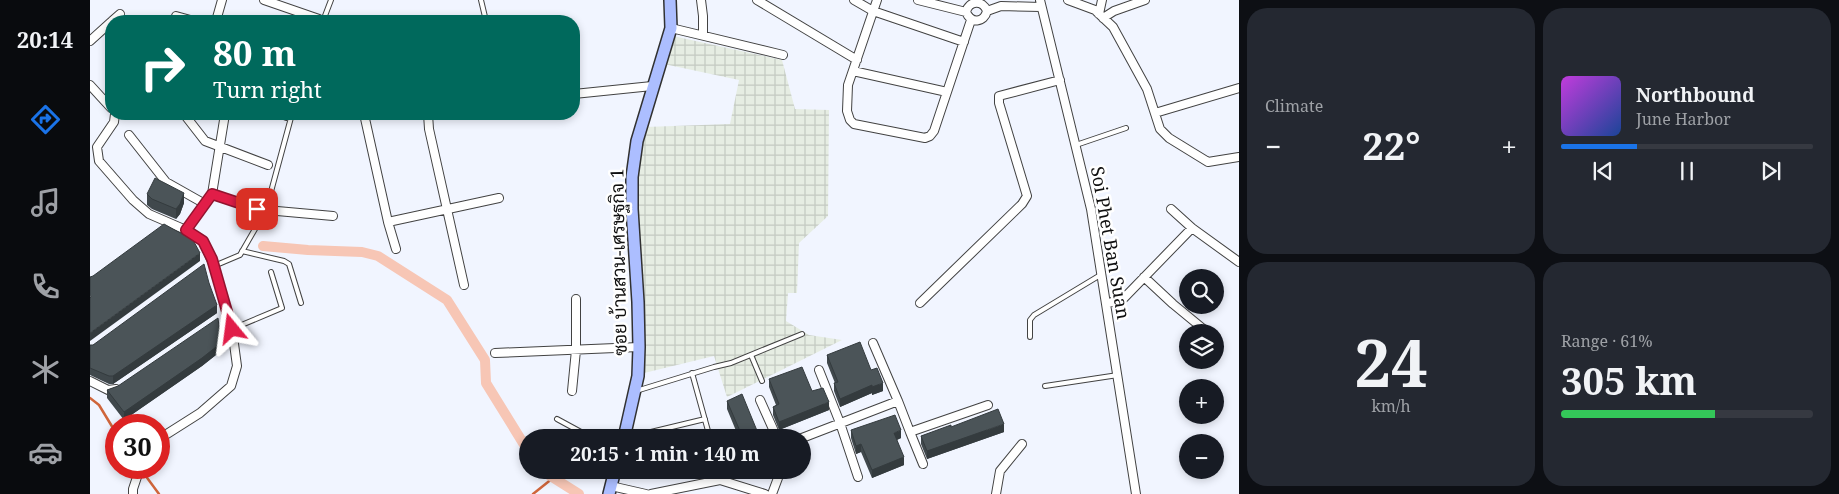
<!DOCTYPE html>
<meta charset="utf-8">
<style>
body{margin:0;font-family:"Noto Serif",Sarabun,serif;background:#242831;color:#f1f3f6;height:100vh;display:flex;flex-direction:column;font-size:19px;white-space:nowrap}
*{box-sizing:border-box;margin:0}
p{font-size:16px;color:#9ea1a6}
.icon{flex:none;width:28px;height:28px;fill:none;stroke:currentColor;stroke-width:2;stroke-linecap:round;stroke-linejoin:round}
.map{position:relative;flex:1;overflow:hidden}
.sheet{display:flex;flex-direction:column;gap:8px;padding:8px;background:#0d0f14;width:600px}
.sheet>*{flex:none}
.guide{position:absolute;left:15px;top:15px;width:475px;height:105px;border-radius:20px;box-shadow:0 2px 8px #0003;background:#00695c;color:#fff;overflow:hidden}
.buttons{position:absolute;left:1089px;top:269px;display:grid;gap:10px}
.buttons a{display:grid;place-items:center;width:45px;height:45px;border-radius:50%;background:#171b24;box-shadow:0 2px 8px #0003;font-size:25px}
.speed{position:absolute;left:15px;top:414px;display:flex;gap:10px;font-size:25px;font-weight:700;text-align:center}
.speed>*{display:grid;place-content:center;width:65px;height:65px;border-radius:50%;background:#171b24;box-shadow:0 2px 8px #0003;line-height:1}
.speed .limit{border:8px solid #d22;background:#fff;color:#111}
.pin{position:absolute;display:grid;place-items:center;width:42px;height:42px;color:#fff;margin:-21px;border-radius:10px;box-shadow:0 2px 8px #0006}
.me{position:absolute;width:55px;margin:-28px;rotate:344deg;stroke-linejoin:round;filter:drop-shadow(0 0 4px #0008)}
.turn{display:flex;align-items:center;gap:18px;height:105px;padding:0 25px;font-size:22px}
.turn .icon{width:65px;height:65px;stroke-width:2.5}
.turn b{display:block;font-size:35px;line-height:42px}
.big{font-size:38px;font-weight:700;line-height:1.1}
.sheet .card{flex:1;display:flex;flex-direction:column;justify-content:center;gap:8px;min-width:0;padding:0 18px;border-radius:20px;background:#242831}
.sheet .dial{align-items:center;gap:0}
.dial b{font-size:65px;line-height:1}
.song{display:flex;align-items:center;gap:15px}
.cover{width:60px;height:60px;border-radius:8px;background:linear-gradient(135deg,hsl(290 70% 55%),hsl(220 70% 35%))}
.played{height:5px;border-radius:2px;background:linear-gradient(90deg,#1a73e8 30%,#363941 30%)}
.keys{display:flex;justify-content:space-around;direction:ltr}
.heat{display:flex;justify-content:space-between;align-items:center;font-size:28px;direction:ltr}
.charge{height:8px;border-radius:4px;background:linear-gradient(90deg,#34c759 61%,#363941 0)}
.sheet .tiles{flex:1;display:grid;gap:8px;grid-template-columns:repeat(2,1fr)}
.trip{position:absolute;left:429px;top:429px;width:292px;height:50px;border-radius:25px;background:#171b24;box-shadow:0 2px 8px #0003;font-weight:700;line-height:50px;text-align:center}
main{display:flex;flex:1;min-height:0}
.tab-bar{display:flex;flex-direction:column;width:90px;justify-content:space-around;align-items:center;background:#090b0e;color:#9ea1a6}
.tab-bar .icon{width:35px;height:35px}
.tab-bar .active{color:#1a73e8}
.tab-bar b{font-size:22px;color:#f1f3f6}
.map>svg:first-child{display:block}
.industrial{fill:url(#industrial-grid)}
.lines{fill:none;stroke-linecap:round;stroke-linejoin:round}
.stream{stroke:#cf653b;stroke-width:2.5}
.canal{stroke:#f7c6b5;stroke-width:10}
.lane-casing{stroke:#424242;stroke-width:6}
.street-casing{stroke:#424242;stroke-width:10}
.secondary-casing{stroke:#313131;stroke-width:14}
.lane{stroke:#fff;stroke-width:4}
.street{stroke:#fff;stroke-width:8}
.secondary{stroke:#acbeff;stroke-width:11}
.wall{fill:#40484c}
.shaded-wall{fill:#343b3e}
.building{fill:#4b5458;stroke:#343b3e}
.route-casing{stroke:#92132f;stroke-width:12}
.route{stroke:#e11d48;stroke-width:9}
.labels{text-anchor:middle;stroke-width:5;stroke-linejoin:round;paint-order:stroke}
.street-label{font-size:18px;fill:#0f0f0f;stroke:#fff}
</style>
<main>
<nav class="tab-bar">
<b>20:14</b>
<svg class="icon active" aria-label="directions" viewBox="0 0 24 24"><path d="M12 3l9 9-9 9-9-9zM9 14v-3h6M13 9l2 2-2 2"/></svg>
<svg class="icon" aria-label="music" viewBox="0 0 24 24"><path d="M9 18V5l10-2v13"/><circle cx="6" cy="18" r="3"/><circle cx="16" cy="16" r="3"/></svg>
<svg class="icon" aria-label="phone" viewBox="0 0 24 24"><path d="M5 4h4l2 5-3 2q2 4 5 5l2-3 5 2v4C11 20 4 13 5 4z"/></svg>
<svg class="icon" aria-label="climate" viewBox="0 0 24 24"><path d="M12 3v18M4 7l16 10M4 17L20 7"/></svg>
<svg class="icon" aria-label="car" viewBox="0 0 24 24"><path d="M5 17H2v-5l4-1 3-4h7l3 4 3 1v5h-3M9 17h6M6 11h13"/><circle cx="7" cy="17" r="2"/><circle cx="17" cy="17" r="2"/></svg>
</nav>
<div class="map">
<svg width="1149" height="494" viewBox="0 0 1149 494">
<defs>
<pattern id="industrial-grid" width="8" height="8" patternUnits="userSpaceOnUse" patternTransform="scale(1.25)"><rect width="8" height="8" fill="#e6ede3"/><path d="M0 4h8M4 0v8" fill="none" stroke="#c4cac2"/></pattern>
</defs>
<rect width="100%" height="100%" fill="#f1f5ff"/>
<path class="industrial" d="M583,36L692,60L705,109L739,110L738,216L709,243L707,293H698L696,321L719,335L752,340L637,397L624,356L550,374L545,179L555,127L640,124L649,80L574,64Z"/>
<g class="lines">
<path class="stream" d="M0,398L9,405L26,433
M55,475L69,494
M443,494L463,478"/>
<path class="canal" d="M173,246L218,250L272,252L288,256L357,300L395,360L396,383L438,451
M451,470L489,494"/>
<g class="lane-casing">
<path id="lane" d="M391,0L396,21
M233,21L241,0
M986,145L1036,128
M152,251L194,261L199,264L211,303
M124,266L150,255L176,210L202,114
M142,329L192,308L181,272
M940,337V320L944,315L1012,274
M661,355L672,381
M602,373L620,438
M955,386L1028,375
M546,391L624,367L641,363L712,334
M467,419L502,438
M536,438L615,419
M628,470L630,480"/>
</g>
<g class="street-casing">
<path id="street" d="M174,0L229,19
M611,0L613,16V35
M667,0L767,60
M764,0L783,11L874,42
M787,0L758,85L757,111L760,120L764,124L835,138L840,136L844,131L881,20
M828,0L876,12
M950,0L1001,209L1046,494
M978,0L1005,10L1023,27L1057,89L1070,129L1079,138L1118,162L1149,157
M897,11C893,0 879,0 876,12C881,24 894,23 897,11L911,6L951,7
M1009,14L1012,0
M86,16L104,21
M1013,18L1024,11L1055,0
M22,21L30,14
M126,21L132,0
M581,28L693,55
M0,41L21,22
M763,71L857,92
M0,85L21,108
M484,94L562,86
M1065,113L1149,88
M25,114L24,122L7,147L9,161L43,200L59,214L96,230L113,241L124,266L142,329L147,366L141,386L110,413L69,439
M94,114L115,141L178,165
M192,114L197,116
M274,114L298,222L306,249
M338,114L339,129L374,285
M39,135L76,182L115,204
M122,194L167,209
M1081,209L1102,228L1149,262
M176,210L243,216
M298,222L409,198
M96,230L122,194L135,114
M1054,277L1083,304L1117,332
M830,303L932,204L937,196L909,103V96L970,80
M1016,304L1034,298L1102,228
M783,343L808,401
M405,353L549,347
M729,370L750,423L768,477
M0,381L18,390L26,389
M482,391L486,350V299
M670,400L687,438
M820,432L833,464
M712,438L808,401L820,432L898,405
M521,486L556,494
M43,494V489L50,468
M561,494L630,480L675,494
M682,494L691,470
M906,494L910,471L932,444"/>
</g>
<g class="secondary-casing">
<path id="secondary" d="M534,438L548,376L549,347L548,302L542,209V177L547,141L581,28L580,0
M519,494L525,470"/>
</g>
<use href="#lane" class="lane"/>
<use href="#street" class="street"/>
<use href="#secondary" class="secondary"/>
</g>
<path class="wall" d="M57,194L94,203L90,214L86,219L62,209L57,205Z
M119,283L127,313L23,384H19L0,375V345H3Z
M131,351L112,366L34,420L17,398V390Z
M737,355L781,370L793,391L782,395V393L750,407L744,391V383H745L737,363Z
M679,379L722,391L739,410L689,430L683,415V407L686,405L679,387Z
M637,401L670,438H649L637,409Z
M861,427L914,432L837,459L831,444V436Z
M761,430L811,438L807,440L814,465L782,478L771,452L766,454L761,438Z"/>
<path class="shaded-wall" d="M94,193V203L90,214L86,219V209Z
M110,253V261L0,341V333Z
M127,305V313L23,384V376Z
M131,343V351L112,366L34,420V412Z
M793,383V391L782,395V387Z
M782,385V393L750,407V399Z
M739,402V410L689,430V422Z
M914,424V432L837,459V451Z
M811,430V438L804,441V433Z
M771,444V452L766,454V446Z
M814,457V465L782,478V470Z"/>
<path class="building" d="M65,178L94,193L90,204L86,209L62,199L57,194Z
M74,224L103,240L110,253L0,333V298L1,297L0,295V277L3,276Z
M114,264L119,283L127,305L23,376H19L0,368V345H3Z
M128,318L131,343L112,358L34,412L17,390L28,386Z
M770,342L781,370L787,368L793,383L782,387V385L750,399L744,383L748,382L737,355Z
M712,367L722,391L733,388L739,402L689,422L683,407L689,404L679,379Z
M652,394L670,438H653L637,401Z
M908,409L914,424L837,451L831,436L861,425V427Z
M805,415L811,430L804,433L814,457L782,470L771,444L766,446L761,430Z"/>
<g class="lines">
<g class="route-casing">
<path id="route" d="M142,329L122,259L113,241L96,230L122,194L167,209"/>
</g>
<use href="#route" class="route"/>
</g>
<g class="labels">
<g class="street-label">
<text transform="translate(1020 243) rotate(80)" y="6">Soi Phet Ban Suan</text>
<text transform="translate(529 262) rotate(-91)" y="6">ซอย บ้านสวน-เศรษฐกิจ 1</text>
</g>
</g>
</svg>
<div class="buttons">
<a><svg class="icon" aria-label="search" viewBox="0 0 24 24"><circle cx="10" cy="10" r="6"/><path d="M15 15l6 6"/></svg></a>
<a><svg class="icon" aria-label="layers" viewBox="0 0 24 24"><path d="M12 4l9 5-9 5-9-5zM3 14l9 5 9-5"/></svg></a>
<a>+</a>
<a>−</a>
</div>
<div class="speed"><div class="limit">30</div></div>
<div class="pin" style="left:167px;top:209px;background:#d93025"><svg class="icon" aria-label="arrive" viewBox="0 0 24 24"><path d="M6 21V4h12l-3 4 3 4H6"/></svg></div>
<svg class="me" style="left:142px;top:329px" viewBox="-20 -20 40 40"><path d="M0-17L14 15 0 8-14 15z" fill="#e11d48" stroke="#fff" stroke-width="4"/></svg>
<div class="trip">20:15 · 1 min · 140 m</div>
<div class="guide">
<div class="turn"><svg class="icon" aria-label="right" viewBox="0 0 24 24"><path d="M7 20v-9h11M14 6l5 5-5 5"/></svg><div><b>80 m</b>Turn right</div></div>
</div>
</div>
<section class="sheet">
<div class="tiles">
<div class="card"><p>Climate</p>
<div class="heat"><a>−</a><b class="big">22°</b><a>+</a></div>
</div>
<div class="card">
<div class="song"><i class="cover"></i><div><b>Northbound</b><p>June Harbor</p></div></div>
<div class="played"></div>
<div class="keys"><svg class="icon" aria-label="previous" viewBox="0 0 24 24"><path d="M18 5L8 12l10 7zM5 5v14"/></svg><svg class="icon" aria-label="pause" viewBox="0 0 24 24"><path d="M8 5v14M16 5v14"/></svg><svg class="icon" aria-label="next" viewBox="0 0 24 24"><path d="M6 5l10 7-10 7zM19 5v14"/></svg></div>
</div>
<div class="card dial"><b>24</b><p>km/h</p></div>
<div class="card"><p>Range · 61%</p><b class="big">305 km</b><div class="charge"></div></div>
</div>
</section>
</main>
